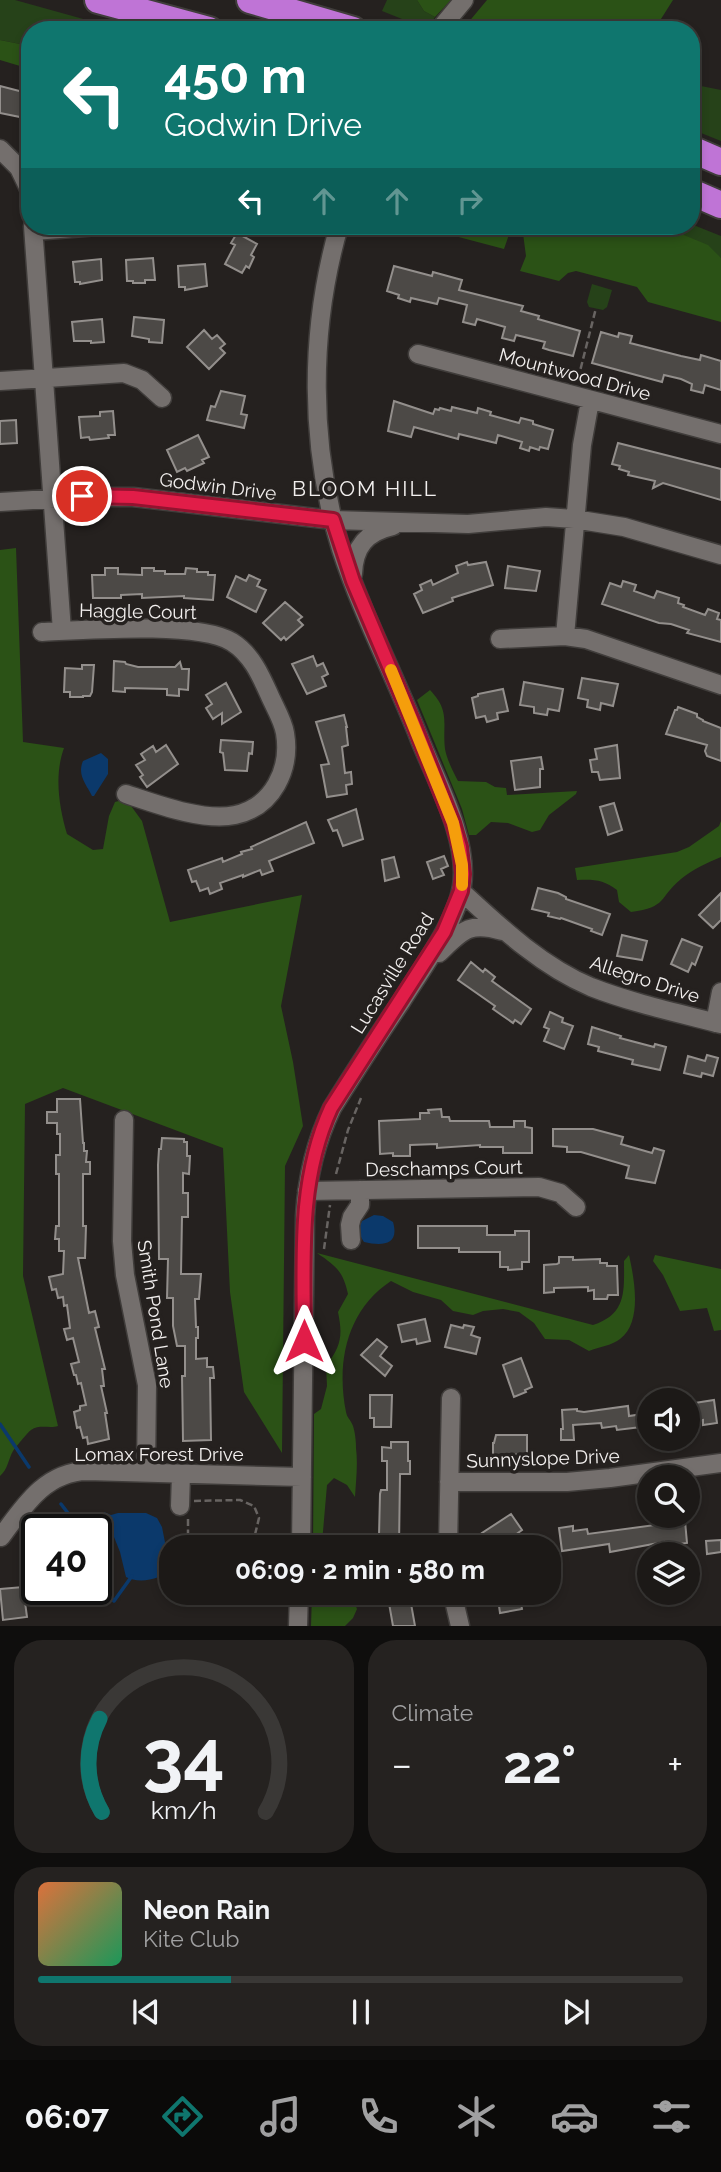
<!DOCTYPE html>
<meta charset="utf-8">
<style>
body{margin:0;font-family:Raleway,sans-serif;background:#252220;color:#f1f3f6;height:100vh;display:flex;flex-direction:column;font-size:26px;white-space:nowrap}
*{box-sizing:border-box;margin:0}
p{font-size:23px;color:#a0a0a1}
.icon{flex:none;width:38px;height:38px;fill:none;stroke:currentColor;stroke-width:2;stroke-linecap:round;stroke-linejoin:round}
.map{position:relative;height:1626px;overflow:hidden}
.sheet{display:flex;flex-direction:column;gap:14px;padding:14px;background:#0f0e0d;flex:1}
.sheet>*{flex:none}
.banner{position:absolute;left:21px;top:21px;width:679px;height:214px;border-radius:28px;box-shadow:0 4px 10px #0003,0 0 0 2px #3a3836;background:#0f766e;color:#fff;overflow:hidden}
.buttons{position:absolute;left:637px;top:1388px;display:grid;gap:14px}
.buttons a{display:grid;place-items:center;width:63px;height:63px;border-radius:50%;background:#1c1917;box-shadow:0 4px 10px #0003,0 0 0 2px #3a3836;font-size:35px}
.speed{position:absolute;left:21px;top:1514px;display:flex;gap:14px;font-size:35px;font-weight:700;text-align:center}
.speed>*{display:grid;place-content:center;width:91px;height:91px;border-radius:50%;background:#1c1917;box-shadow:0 4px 10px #0003,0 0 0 2px #3a3836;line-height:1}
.speed .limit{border:4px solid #111;border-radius:10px;background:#fff;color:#111}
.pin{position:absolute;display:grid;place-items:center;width:60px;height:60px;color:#fff;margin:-30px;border:4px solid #fff;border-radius:50%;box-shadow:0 2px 7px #0007}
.me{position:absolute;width:77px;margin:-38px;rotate:0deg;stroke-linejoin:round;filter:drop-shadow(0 0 5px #0008)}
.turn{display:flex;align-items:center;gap:24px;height:147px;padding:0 28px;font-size:32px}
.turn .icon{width:91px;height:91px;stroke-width:2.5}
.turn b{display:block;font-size:49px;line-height:60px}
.lanes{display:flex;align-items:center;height:66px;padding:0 28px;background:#0003;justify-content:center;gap:35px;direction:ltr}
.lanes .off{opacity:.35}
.big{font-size:52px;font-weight:700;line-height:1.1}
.sheet .widget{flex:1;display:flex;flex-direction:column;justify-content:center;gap:10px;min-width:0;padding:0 24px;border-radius:28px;background:#252220}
.sheet .dial{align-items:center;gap:0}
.dial svg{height:182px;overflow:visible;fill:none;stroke:#3a3836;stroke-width:7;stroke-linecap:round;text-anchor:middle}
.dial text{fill:#f1f3f6;stroke:none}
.song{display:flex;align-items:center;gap:21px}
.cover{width:84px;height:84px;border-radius:10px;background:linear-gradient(135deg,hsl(20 70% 55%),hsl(150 70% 35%))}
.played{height:7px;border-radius:4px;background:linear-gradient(90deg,#0f766e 30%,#3a3836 30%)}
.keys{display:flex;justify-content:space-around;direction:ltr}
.heat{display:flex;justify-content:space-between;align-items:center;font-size:38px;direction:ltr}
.sheet .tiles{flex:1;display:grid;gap:14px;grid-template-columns:1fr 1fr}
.widget:last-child{grid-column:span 2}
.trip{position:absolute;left:159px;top:1535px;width:402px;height:70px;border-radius:28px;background:#1c1917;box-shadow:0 4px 10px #0003,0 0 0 2px #3a3836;font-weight:700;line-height:70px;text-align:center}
.tabs{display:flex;height:112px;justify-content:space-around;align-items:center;background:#0b0a09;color:#a0a0a1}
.tabs .icon{width:49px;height:49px}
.tabs .current{color:#0f766e}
.tabs b{font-size:32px;color:#f1f3f6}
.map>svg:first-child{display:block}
.green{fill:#264219}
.forest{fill:#2b5216}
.water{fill:#0b396b}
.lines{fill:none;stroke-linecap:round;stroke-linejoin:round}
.stream{stroke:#0b396b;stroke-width:3.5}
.building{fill:#4c4946;stroke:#938f8c;stroke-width:2}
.minor-casing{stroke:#403d3b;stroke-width:21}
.highway-casing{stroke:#403d3b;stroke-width:30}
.path{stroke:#686462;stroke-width:2.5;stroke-dasharray:7 3.5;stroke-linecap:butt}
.minor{stroke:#746f6d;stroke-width:18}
.highway{stroke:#bf74d6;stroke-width:26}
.route-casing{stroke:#92132f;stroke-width:18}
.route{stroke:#e11d48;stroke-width:12}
.slow{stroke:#f59e0b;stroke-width:12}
.labels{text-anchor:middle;stroke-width:7;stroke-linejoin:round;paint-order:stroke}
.street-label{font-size:19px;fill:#f2efee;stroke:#25211f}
.neighbourhood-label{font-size:21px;letter-spacing:2px;fill:#f2efee;stroke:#25211f}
</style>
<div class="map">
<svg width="721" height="1626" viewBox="0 0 721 1626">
<rect width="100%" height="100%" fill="#25211f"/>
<path class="green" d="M0,0H15L94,22L74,30H30V46L0,40Z
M387,0H417L424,11L435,17L427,29L382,11Z
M691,84L721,90V141L691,129Z
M691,224L721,236V258L662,226H691Z
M592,284L612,290L607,307L603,310L589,307L587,302Z"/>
<path class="forest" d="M417,0H451L435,17L424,11Z
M487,0H673L654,30H462Z
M0,40L30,46V69L0,60Z
M417,226H512L504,249Z
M522,226H662L708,245L721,258V322L648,302L637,287L576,271L568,273L559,281L520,271L526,256Z
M16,548L23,742L64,748C54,775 59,807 67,834L93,850L103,849L109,816L115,802L126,799L142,821L170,922L302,895L281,1006L293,1062L303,1126L285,1166L282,1453L244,1392L230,1292L223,1148L63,1088L25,1104L23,1276L58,1426C50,1429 40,1424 31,1430C27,1433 16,1447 13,1451C8,1460 8,1469 0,1476V550Z
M430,690C451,712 442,723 445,749C447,760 453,771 458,781L486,782L495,787L506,788L507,795L577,791L576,794L549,815L540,830L532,832L508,823L491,822L476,835H469L462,809L417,700Z
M721,821V857C707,863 693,869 681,879C658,898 668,907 631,912L619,902L617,890C604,880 594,879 577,880L575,868L677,852L689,847L719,826Z
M317,1253L593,1325C627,1314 624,1291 624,1261L629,1255C634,1278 643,1322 620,1339C613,1345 599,1347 589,1351L569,1340L545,1339L534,1323L519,1312L503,1309L483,1311L473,1315L453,1311L441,1300L413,1292L391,1281C347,1310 336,1362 346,1412C347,1418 351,1420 353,1426C355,1432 356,1441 356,1448C358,1464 356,1481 355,1497L347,1485L334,1478L327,1485L322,1543L324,1547H313L314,1414L321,1409L327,1386L326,1366C341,1346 343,1336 338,1312L348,1294C343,1271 336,1266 317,1253Z
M655,1255L721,1269V1330L714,1331L707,1308L680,1311L663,1275L653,1261Z
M312,1593H351L357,1609L353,1618L345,1626H311Z"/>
<path class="water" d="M101,753L108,759V774L94,796H92C86,784 77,775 83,761Z
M374,1215L383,1216L393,1222C400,1246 381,1246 364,1242C359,1235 358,1229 362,1221Z
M104,1512L111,1515L118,1513H146L157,1518L162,1527L170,1568C163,1580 138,1584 126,1577L120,1552Z"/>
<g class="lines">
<path class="stream" d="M0,1424L29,1467
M61,1504L81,1530
M96,1565L106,1592L114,1601L132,1576"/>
</g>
<path class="building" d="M0,86L27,93L20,117L0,113Z
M237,233L257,244L251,255L254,257L249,268L246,266L242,273L225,264L235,245L231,243Z
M153,258L155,280H145V283H133V281H127L126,260Z
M101,259L102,280L80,284V282H75L73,262Z
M205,264L207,286L185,290V287H179L178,266Z
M394,266L432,276L433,272L462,280L459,290L523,306L521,311L539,316L538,319L580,331L573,356L549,350L543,348L545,342L516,335L514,341L502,338L505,327L477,319L475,325L463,322L467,305L439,298L437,304L411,298L410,302L398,298L399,295L387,291Z
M134,317L164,320L162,343L149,342V339L132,336Z
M102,319L104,342L91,343V341H74L72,322Z
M204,330L212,339L217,335L225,344L220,348L225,353L209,369L187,347Z
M601,332L618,337L619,333L632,336L630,343L681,356L700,360L701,355L721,361V390L705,385L703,393L691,390L692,384L681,379L664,375L662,382L592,363Z
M221,391L245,396L241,414L247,415L244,428L207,420L211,406L215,407Z
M394,401L433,414L435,409L439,410L440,408L451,411L452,407L477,413L478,408L491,412L490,415L519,423L521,418L533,421V424L553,430L548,449L540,447L539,450L530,447L529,451L520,448L522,442L498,435L496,443L459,434L458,439L414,427L411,437L388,431Z
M113,411L115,435H108L109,438L90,440L89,437L81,438L79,417L100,416V412Z
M16,420L17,443L0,444V421Z
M198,435L209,457L202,460L204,463L187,471L185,468L177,472L167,450Z
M618,443L721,469V500L663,483L653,488L655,481L628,475L629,472L619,469L620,466L612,464Z
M467,562L468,565L486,562L493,585L452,598L453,601L423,613L414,594L422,590L420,585L431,580L433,585L458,573L456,566Z
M508,566L540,571L536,591L505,588Z
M105,568H118V574L142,575V568H154V571H165V574H185L186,568L197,569V572H208V575H215L213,600L184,598V596L142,598V594L121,595V598H93L92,575H105Z
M249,575L260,580L257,586L266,590L256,612L227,597L236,576L246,581Z
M623,581L636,585L634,591L654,598L657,591L679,598L678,603L684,605L683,607L705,615L708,609L719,613L717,619L721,620V642L687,633L689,630L671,624L659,623L602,604L610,583L621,587Z
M285,602L302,617L298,620L303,625L286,640L284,637L281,640L263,623Z
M313,656L317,666L323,663L328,674L322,677L326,686L307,694L292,664Z
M114,661L125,662L126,664L138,667H175L180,662L182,669H189L188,690L179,689V696L167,695V689L125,688V692L113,691Z
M82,665H94L92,692L90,696H83V697H70V692H64L65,668L82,669Z
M582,678L618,684L613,706L601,703L600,710L587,707L588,700L578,698Z
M524,682L563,689L559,711L548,709L547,715L534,713V707L520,705Z
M226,683L241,712L222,724V713L213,719L206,708L212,704L206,695Z
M503,689L508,711L497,713L498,719L487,722L485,716L476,718L472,698L478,696V694Z
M678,707L697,714V717L703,720V721L721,728V761L707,756L705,751L707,745L666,734L675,710H677Z
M344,715L347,727H346L348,745L342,747L345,773L351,772L352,784L346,785L347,794L327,797L321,765L329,764L316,722Z
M221,740L253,742L252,754L249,753L247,771L225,770L223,753L220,752Z
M166,745L178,764L147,787L140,777L143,775L136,765L145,760L141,754L153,746L156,752Z
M617,745L620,778L600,780L598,772H592L590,760L597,759L595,749Z
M541,757L543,769H540V787L515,790L511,761Z
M614,803L622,830L608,835L600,807Z
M356,809L363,839L343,846L337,830L333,831L328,820Z
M306,822L314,843L269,861L273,871L262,875L260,870L243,877V875L220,883L222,889L210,894L208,888L200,891L196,881L192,882L188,870L222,858L223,862L242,854L241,852L252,849L251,847Z
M444,856L448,866L441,869L444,875L433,879L427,862Z
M394,857L399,877L385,881L382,860Z
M538,888L558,893L566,897V899L610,914L602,935L591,931L592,929L561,918L560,919L548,916L549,913L532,909Z
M721,893V920L713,928L699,915Z
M622,935L647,941L642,960L617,956Z
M682,939L702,947L695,965L692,963L688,972L671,964Z
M471,962L483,972L485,969L495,977L492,981L531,1009L521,1024L515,1020L513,1023L493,1009L495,1006L458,980Z
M550,1012L563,1018L562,1022L573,1026L564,1049L544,1041L549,1029L544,1027Z
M592,1027L621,1036L620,1038L654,1047L655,1044L666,1047L660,1070L632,1064L633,1060L598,1051L599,1047L588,1044Z
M707,1055L718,1058L713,1076L702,1073L701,1077L684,1073L688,1056L705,1061Z
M57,1099H80L83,1143H84V1151H87L86,1162H90V1174H83V1226H86L85,1258H78L89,1313L95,1311L99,1327L95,1328L105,1369H102L104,1386H101L107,1413H105L109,1439L88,1444L87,1437L83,1438L80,1427L77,1428L74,1412L80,1410V1406L86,1405L81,1383L78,1384L76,1375H74L71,1364L79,1362L73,1338L67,1340L64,1329L70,1328L67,1305L64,1306L63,1297L58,1298L56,1289L52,1290L49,1277L63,1274L64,1251H59V1239H55L56,1226H59V1174H56V1155H60V1134H57V1123H47V1112H57Z
M441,1109L442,1117H449L450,1121H489L490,1127H514V1121H525V1127L532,1128V1153H503V1147H480V1145L437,1148V1144L410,1145V1156H393V1153L380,1154L379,1121L420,1119V1113H429L428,1110Z
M553,1129H593L623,1137L621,1144L652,1153L654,1148L664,1151L655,1183L626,1178L629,1166L581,1152H567V1147L553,1146Z
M162,1138L184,1139V1142H187V1156H190L189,1174L183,1173V1193H188V1217H182L181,1274H201L199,1299H195L196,1327H198V1338H196V1359L207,1358V1367H213L214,1378H210L211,1440L183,1441L182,1376H185V1346H177L173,1326V1298H167L168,1259H159L158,1165L159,1149H161Z
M418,1226H487V1235H515V1231H529V1262H522V1269L508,1270V1267H500V1252H459V1248H418Z
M559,1257H573V1260L600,1259V1263H607V1266H617L618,1295H608L607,1299H594V1290L588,1291V1287L554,1288V1292L544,1293V1265L557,1264L559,1263Z
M425,1319L430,1341L417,1344L416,1339L402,1342L398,1325Z
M451,1325L463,1328L464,1325L474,1327L471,1335L480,1338L476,1354L445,1347Z
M377,1339L387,1347L380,1356L392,1366L385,1376L361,1355Z
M521,1358L532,1387L525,1390L526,1392L514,1397L503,1365Z
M370,1395H392L391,1427H374V1418H370Z
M714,1400L717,1423L703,1425V1420L689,1422L688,1404Z
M628,1406L629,1416L649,1413V1426L617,1430L616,1426L602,1428L601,1423L573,1425L574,1440H561V1429H563L562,1410L577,1409V1411L584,1412Z
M496,1435H527V1454L493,1456V1443H494Z
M391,1442H408V1461H410V1474H400L399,1547H368V1536H379L380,1494L381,1490H387V1461H382V1447L391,1448Z
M511,1514L522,1530L499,1547L494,1541L490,1543L482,1533Z
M685,1521L687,1543L664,1546V1542L610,1552L609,1544L562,1551L559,1528L573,1526V1531L587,1529L588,1534Z
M721,1540V1552L707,1554L706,1541Z
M23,1587L27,1617L3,1620L0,1589Z
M42,1589H56L61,1599L49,1604Z
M387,1592H405L406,1599L410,1598L415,1626H393Z
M501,1592H519L522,1609L500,1613L498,1599H502Z"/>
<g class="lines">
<g class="minor-casing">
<path id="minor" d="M439,30L464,0
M0,149L19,168L30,191
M33,226L62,631
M34,231L97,226
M418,354L721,434
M0,381L124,373L142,380L162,398
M0,502L82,497H133L333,520L468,524L546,517L574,519L624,527L721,555
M353,574C354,547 366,532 393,526
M42,632C85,630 198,621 232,642C251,654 260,674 269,694C274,706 283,720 285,733C291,769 273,807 235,815C204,822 156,804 126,794
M565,636L582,445L590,401
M500,639L565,636L586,639L721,685
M461,891C500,927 541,966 591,987C632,1003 678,1013 721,1024
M439,953C462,931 469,921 502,931
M715,1023L721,992
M124,1120L122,1241L125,1275L147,1385L146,1473
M307,1191L539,1187L560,1193L576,1207
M351,1240L350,1225L352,1217L360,1205V1190
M449,1482H567L610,1478L721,1463
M180,1506L181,1474
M1,1537C24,1506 45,1472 87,1471L302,1477
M301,1547L305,1216C307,1178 315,1143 332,1108C354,1073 377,1037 401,1002C421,970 456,923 462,886C469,840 437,782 420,740C395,676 362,614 341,549C309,445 309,331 339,226
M448,1547L451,1398
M452,1592L460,1626
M298,1626L299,1592"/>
</g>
<g class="highway-casing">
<path id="highway" d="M98,0L209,30
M250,0L353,30
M691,149L721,162
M691,192L721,205"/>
</g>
<path class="path" d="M578,379L596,308
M336,1174L348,1130L361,1098
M324,1249L330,1205
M194,1501L240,1500L254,1506L259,1518L252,1547
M188,1547V1519"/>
<use href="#minor" class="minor"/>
<use href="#highway" class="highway"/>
</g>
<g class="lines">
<g class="route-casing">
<path id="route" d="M82,496L133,497L333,520L353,581L414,725L453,823L460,847L463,874L461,891L444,932L331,1108C297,1182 304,1262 304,1341"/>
</g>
<use href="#route" class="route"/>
<path class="slow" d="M391,670L453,823L462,865V885"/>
</g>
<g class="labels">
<g class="street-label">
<text transform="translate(575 374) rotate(15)" y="7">Mountwood Drive</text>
<text transform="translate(218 486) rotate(7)" y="7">Godwin Drive</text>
<text transform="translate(138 611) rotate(1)" y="7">Haggle Court</text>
<text transform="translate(392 973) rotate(-58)" y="7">Lucasville Road</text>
<text transform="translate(645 979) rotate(18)" y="7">Allegro Drive</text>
<text transform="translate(444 1168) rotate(-1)" y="7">Deschamps Court</text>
<text transform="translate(156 1314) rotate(81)" y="7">Smith Pond Lane</text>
<text x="159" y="1461">Lomax Forest Drive</text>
<text transform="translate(543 1458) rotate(-2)" y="7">Sunnyslope Drive</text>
</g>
<g class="neighbourhood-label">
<text x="365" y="496">BLOOM HILL</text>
</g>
</g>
</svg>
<div class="buttons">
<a><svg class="icon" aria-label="sound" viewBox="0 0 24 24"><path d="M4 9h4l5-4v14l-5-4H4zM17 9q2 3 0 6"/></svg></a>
<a><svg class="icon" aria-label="search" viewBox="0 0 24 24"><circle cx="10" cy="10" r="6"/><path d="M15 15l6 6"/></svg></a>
<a><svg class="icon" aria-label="layers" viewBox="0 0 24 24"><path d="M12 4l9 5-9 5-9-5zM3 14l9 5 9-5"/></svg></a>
</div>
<div class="speed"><div class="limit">40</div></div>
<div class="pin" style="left:82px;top:496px;background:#d93025"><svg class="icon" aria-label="arrive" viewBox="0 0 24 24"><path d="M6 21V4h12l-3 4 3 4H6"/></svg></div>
<svg class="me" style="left:304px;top:1341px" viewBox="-20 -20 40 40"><path d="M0-17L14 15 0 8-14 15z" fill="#e11d48" stroke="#fff" stroke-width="4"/></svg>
<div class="trip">06:09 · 2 min · 580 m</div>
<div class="banner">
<div class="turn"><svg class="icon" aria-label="left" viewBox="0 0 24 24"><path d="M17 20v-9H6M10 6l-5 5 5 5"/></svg><div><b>450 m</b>Godwin Drive</div></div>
<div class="lanes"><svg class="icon" aria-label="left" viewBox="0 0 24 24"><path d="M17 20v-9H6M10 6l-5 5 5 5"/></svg><svg class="icon off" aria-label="ahead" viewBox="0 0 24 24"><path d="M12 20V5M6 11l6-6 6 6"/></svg><svg class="icon off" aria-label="ahead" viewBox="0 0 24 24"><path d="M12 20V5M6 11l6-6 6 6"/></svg><svg class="icon off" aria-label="right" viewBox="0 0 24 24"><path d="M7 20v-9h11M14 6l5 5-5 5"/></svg></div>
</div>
</div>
<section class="sheet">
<div class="tiles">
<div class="widget dial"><svg viewBox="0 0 100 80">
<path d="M14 69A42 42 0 1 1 86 69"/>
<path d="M14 69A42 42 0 0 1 13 28" stroke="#0f766e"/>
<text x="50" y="56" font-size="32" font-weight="700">34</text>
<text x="50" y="72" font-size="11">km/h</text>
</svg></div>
<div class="widget"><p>Climate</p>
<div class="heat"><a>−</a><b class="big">22°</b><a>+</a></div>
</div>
<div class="widget">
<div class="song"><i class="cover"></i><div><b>Neon Rain</b><p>Kite Club</p></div></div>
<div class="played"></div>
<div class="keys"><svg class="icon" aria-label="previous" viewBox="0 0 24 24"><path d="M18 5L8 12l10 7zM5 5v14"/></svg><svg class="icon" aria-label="pause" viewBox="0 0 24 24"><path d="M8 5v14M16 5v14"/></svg><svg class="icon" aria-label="next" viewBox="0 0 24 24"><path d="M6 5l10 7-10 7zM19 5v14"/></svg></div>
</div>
</div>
</section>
<nav class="tabs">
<b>06:07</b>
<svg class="icon current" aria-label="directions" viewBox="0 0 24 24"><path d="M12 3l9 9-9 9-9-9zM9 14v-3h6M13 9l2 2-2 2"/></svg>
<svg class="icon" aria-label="music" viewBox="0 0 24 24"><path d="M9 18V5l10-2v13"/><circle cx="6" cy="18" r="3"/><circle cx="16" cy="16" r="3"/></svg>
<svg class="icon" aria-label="phone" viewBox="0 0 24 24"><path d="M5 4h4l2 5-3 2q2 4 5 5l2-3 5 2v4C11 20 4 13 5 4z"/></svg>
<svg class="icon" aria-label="climate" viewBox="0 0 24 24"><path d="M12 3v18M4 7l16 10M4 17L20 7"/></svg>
<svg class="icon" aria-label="car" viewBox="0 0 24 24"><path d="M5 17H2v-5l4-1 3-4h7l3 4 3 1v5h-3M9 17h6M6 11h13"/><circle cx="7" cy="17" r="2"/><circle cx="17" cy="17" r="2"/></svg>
<svg class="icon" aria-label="filters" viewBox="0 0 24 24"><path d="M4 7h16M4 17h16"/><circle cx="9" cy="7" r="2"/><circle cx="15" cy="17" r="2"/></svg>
</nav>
